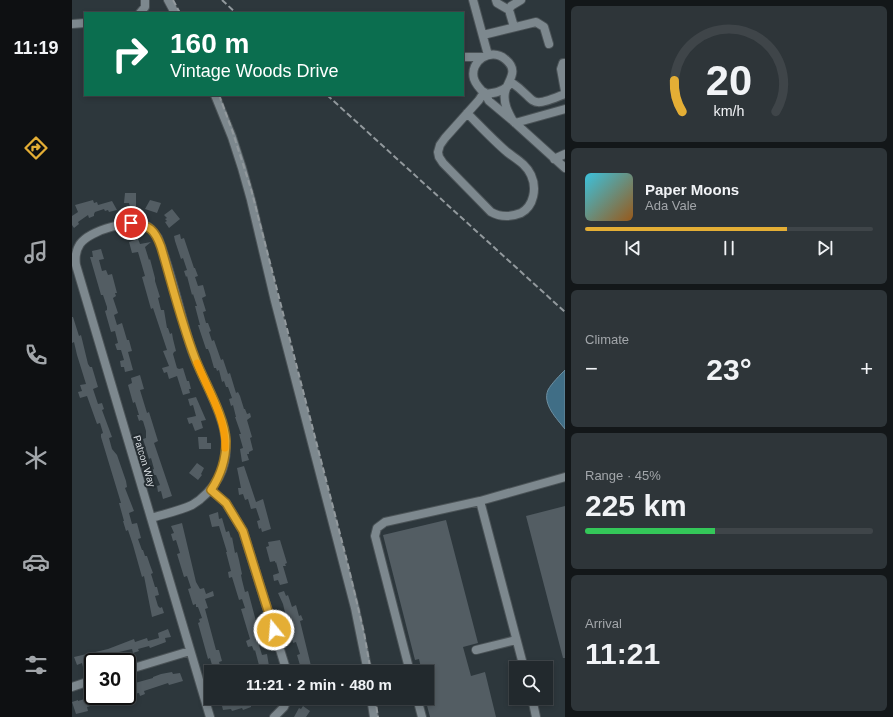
<!DOCTYPE html>
<meta charset="utf-8">
<style>
body{margin:0;font-family:Helvetica,sans-serif;background:#2e3539;color:#f1f3f6;height:100vh;display:flex;flex-direction:column;font-size:15px;white-space:nowrap}
*{box-sizing:border-box;margin:0}
p{font-size:13px;color:#a2a6aa}
.icon{flex:none;width:22px;height:22px;fill:none;stroke:currentColor;stroke-width:2;stroke-linecap:round;stroke-linejoin:round}
.map{position:relative;flex:1;overflow:hidden}
.drawer{display:flex;flex-direction:column;gap:6px;padding:6px;background:#131719;width:328px}
.drawer>*{flex:none}
.banner{position:absolute;left:12px;top:12px;width:380px;height:84px;border-radius:0px;box-shadow:0 2px 6px #0003,0 0 0 1px #3f4549;background:#0b6e4f;color:#fff;overflow:hidden}
.tools{position:absolute;left:437px;top:661px;display:grid;gap:8px}
.tools a{display:grid;place-items:center;width:44px;height:44px;border-radius:0px;background:#22292d;box-shadow:0 2px 6px #0003,0 0 0 1px #3f4549;font-size:20px}
.speed{position:absolute;left:12px;top:653px;display:flex;gap:8px;font-size:20px;font-weight:700;text-align:center}
.speed>*{display:grid;place-content:center;width:52px;height:52px;border-radius:50%;background:#22292d;box-shadow:0 2px 6px #0003,0 0 0 1px #3f4549;line-height:1}
.speed .limit{border:2px solid #111;border-radius:6px;background:#fff;color:#111}
.pin{position:absolute;display:grid;place-items:center;width:34px;height:34px;color:#fff;margin:-17px;border:2px solid #fff;border-radius:50%;box-shadow:0 1px 4px #0007}
.me{position:absolute;width:44px;margin:-22px;rotate:343deg;stroke-linejoin:round;filter:drop-shadow(0 0 3px #0008)}
.turn{display:flex;align-items:center;gap:14px;height:84px;padding:0 20px;font-size:18px}
.turn .icon{width:52px;height:52px;stroke-width:2.5}
.turn b{display:block;font-size:28px;line-height:34px}
.big{font-size:30px;font-weight:700;line-height:1.1}
.drawer .card{flex:1;display:flex;flex-direction:column;justify-content:center;gap:6px;min-width:0;padding:0 14px;border-radius:6px;background:#2e3539}
.drawer .dial{align-items:center;gap:0}
.dial svg{height:104px;overflow:visible;fill:none;stroke:#3f4549;stroke-width:7;stroke-linecap:round;text-anchor:middle}
.dial text{fill:#f1f3f6;stroke:none}
.song{display:flex;align-items:center;gap:12px}
.cover{width:48px;height:48px;border-radius:6px;background:linear-gradient(135deg,hsl(190 70% 55%),hsl(30 70% 35%))}
.played{height:4px;border-radius:2px;background:linear-gradient(90deg,#e4ae35 70%,#3f4549 70%)}
.keys{display:flex;justify-content:space-around;direction:ltr}
.heat{display:flex;justify-content:space-between;align-items:center;font-size:22px;direction:ltr}
.charge{height:6px;border-radius:3px;background:linear-gradient(90deg,#34c759 45%,#3f4549 0)}
.trip{position:absolute;left:132px;top:665px;width:230px;height:40px;border-radius:0px;background:#22292d;box-shadow:0 2px 6px #0003,0 0 0 1px #3f4549;font-weight:700;line-height:40px;text-align:center}
main{display:flex;flex:1;min-height:0}
.tab-bar{display:flex;flex-direction:column;width:72px;justify-content:space-around;align-items:center;background:#0e1012;color:#a2a6aa}
.tab-bar .icon{width:28px;height:28px}
.tab-bar .active{color:#e4ae35}
.tab-bar b{font-size:18px;color:#f1f3f6}
.map>svg:first-child{display:block}
.water{fill:#406e86;stroke:#6d8ea0}
.building{fill:#535d63}
.lines{fill:none;stroke-linecap:round;stroke-linejoin:round}
.minor-casing{stroke:#4b5357;stroke-width:10}
.minor{stroke:#7d888e;stroke-width:8}
.rail{stroke:#92999d;stroke-width:2;stroke-dasharray:6 3;stroke-linecap:butt}
.route-casing{stroke:#947122;stroke-width:10}
.route{stroke:#e4ae35;stroke-width:7}
.slow{stroke:#f59e0b;stroke-width:7}
.labels{text-anchor:middle;stroke-width:4;stroke-linejoin:round;paint-order:stroke}
.street-label{font-size:10px;fill:#d5dade;stroke:#242c31}
</style>
<main>
<nav class="tab-bar">
<b>11:19</b>
<svg class="icon active" aria-label="directions" viewBox="0 0 24 24"><path d="M12 3l9 9-9 9-9-9zM9 14v-3h6M13 9l2 2-2 2"/></svg>
<svg class="icon" aria-label="music" viewBox="0 0 24 24"><path d="M9 18V5l10-2v13"/><circle cx="6" cy="18" r="3"/><circle cx="16" cy="16" r="3"/></svg>
<svg class="icon" aria-label="phone" viewBox="0 0 24 24"><path d="M5 4h4l2 5-3 2q2 4 5 5l2-3 5 2v4C11 20 4 13 5 4z"/></svg>
<svg class="icon" aria-label="climate" viewBox="0 0 24 24"><path d="M12 3v18M4 7l16 10M4 17L20 7"/></svg>
<svg class="icon" aria-label="car" viewBox="0 0 24 24"><path d="M5 17H2v-5l4-1 3-4h7l3 4 3 1v5h-3M9 17h6M6 11h13"/><circle cx="7" cy="17" r="2"/><circle cx="17" cy="17" r="2"/></svg>
<svg class="icon" aria-label="filters" viewBox="0 0 24 24"><path d="M4 7h16M4 17h16"/><circle cx="9" cy="7" r="2"/><circle cx="15" cy="17" r="2"/></svg>
</nav>
<div class="map">
<svg width="493" height="717" viewBox="0 0 493 717">
<rect width="100%" height="100%" fill="#2d373c"/>
<path class="water" d="M493,370V429C485,419 470,404 476,390C479,384 489,374 493,370Z"/>
<path class="building" d="M53,193H64V207H58L57,203H52Z
M21,200L22,203L25,202L26,205L40,201L45,210L37,212L36,210L33,211L32,209L23,212L22,214V216L17,218L16,215L6,222L7,224L2,228L0,225V216L6,212L3,205Z
M78,200L89,203L85,213L73,209Z
M100,209L108,219L97,228L93,222L95,221L93,219L95,218L92,215Z
M108,234L109,239L112,238L122,268H123L126,276L123,277L126,286L131,285L134,296L130,298L134,311L131,312L134,323H136L139,331L137,332L140,341L142,340L149,360L151,359L156,374L158,373L164,393L166,392L168,396L172,409H173L175,414L178,413L179,417L175,420L180,437L178,438L181,450L177,452V454H175L177,460L170,462L168,449L171,448L167,434H169L163,417H164L161,405L159,406L157,399L160,398L156,387H154L152,381L150,382L147,370L145,371L144,368H142L138,354L136,349H134L126,325H128L123,306H125L121,294L120,295L115,276L114,277L112,271L115,270L111,258L109,259L103,241L102,236Z
M66,239L68,244L79,242L73,247L77,260L78,259L83,278V281L88,297L86,298L89,310H92L95,328H96L98,334L100,333L101,339L104,351L102,352L101,354L105,368L107,369L111,368L115,381H117L119,389H117L118,393L111,395L105,376L97,379L95,372L92,373L90,368L97,366L91,351L95,350L81,308L79,309L70,277L73,276L66,252L60,253L57,242Z
M29,249L32,259L27,260L30,271L34,270L36,275L40,274L45,293H43L44,296L41,298L46,313L42,315L45,325L50,323L55,340H57L60,351L56,352L61,370L53,372L52,367H49L48,361L52,360L49,350H45L43,344L46,343L43,331L39,332L33,311L35,310V307L31,295H29L18,257H21L20,251Z
M0,317H1L7,336L9,335L16,364L18,367H20L26,387L21,389L26,404L30,403L32,409L30,410L40,437L37,438L40,449L45,455L54,481L55,487L53,488L62,511L57,513L60,524L65,523L69,538L66,539L70,550H71L73,556H75L78,565L81,573L79,574L80,577L83,587H85L87,595L83,596L86,606L88,608L90,607L92,613L80,617L72,576L70,577L61,545L56,530L54,531L51,521H52L47,503H49L29,437V434L31,433L28,423L25,424L15,396L8,398L6,392L10,391L8,385L14,384L5,355L2,342L0,343Z
M68,375L72,389L68,390L75,413L77,412L86,441L82,443L100,496L91,499L89,491L86,492L85,486L88,485L84,475H82L80,470L82,469L79,458L77,459L71,439L74,438V431L71,421L69,420L67,421L65,415H67L63,402L61,403L56,385L60,383L59,378Z
M124,397L134,420L129,421L131,428L123,431L120,423L117,424L115,418L124,416L121,405L118,406L116,399Z
M126,437H135V443H139V449H127Z
M125,463L132,468L129,474L130,475L126,480L117,473Z
M172,466L184,502L191,499L199,529L190,532L189,528L187,529L185,521L188,520L184,508L179,509L176,499L173,500L171,494L167,495L166,488H169L165,468Z
M493,506V658H491L454,516Z
M146,512L147,519L150,518L154,532L157,531L159,538L160,537L163,553L165,552L167,560L170,574L169,575L170,580L173,592L176,591L185,625H184L190,642L188,643L187,645L190,655L195,654L197,666L188,669L183,650L182,651L180,646L176,647L174,641L178,639L169,609L173,608L170,599L167,600L160,577L157,578L156,572L159,571L154,552H155L147,526L140,527L137,515Z
M374,520L406,643L391,647L399,676L413,672L424,717H358L353,698H355V672H350L347,659L343,660L311,535Z
M110,523L124,582L128,589L132,588L134,594L141,591L142,596L133,599L136,608L133,609L144,650H147L150,661L147,662L150,672H142L138,658L136,659L126,623L128,622L127,619L130,618L126,607H124V604L121,605L116,589L119,588L115,576L112,577L105,554L108,553L104,540L101,541L99,534L102,533L99,526Z
M208,540L215,563L213,564L214,566H211L216,583L208,585L206,580L202,581L201,575L207,573L204,562L203,563V561L198,562L194,547L197,546L196,542Z
M212,591L214,596L216,595L220,607L224,605L227,616L229,615L231,620L228,621L240,670L237,671L238,672H230L225,655L228,654L224,642L221,643L219,636H222L219,624L216,625L211,604L206,593Z
M96,629L99,637L93,638L94,642L78,648L77,646L66,649L67,651L61,653L60,649L47,652L48,654L45,655V657L37,659L36,657L26,660V662H21V664L11,667L10,663L5,665L2,657L36,649L62,639L63,642L75,638L76,641L87,638L86,633Z
M100,672L101,674L108,673L111,681L97,685L96,683L72,691L73,694L68,696L67,693L61,694L58,687L64,685L63,683L81,678V677L89,674Z
M18,696H31L32,702L15,707L16,711L4,714L0,702L6,700V701L19,697Z
M160,698H163L164,701L174,698H180L183,704L179,706V707L171,710L170,708L160,711L159,709L151,710L149,702Z
M231,706L238,711L234,717H222L227,708L229,709Z"/>
<g class="lines">
<g class="minor-casing">
<path id="minor" d="M96,0L103,13
M401,0L416,55
M424,0L425,3L437,10
M68,13L73,7V0
M0,24L13,23
M442,27L437,10L439,6L449,0
M411,35L464,22L472,27L477,44
M391,57H410
M493,63H491L489,69L493,91
M439,82C467,101 454,110 493,94
M436,86C429,92 423,93 413,94C409,90 404,85 402,79C397,61 419,47 433,59C448,71 436,80 433,92C431,103 436,112 441,121
M413,94L417,101L441,121L493,168
M143,95L160,137L170,168L179,200L203,301L283,608L296,672
M395,113C408,126 421,140 435,152C444,159 454,164 459,175C465,188 462,206 449,213C439,217 428,217 419,212L371,163L367,157L366,152L368,145L373,138L407,100L412,92
M443,123L493,109
M482,159L493,154
M139,490L154,503L171,531L215,672
M79,518C92,514 107,511 120,505C132,498 140,489 147,477C169,435 134,390 120,351C108,314 100,274 86,238C83,234 80,229 75,226C61,218 18,230 8,244C4,250 3,258 4,265L138,717
M404,650L444,640
M452,668L408,501L493,477
M55,670L118,651
M338,672L303,536L305,528L313,522L408,501
M0,687L21,680
M299,698L302,717
M345,698L350,717
M460,698L464,717
M202,717L212,707L216,698"/>
</g>
<use href="#minor" class="minor"/>
<path class="rail" d="M101,0L108,13
M150,0L164,13
M147,95L160,130L179,189L276,565L292,633L299,672
M255,95L493,312
M303,698L306,717"/>
</g>
<g class="lines">
<g class="route-casing">
<path id="route" d="M59,223C78,225 83,230 89,247C100,284 109,322 123,358C132,382 153,416 154,441C154,460 149,475 139,490L154,503L171,531L202,630"/>
</g>
<use href="#route" class="route"/>
<path class="slow" d="M125,363C136,390 154,418 153,448"/>
</g>
<g class="labels">
<g class="street-label">
<text transform="translate(73 461) rotate(73)" y="4">Patcon Way</text>
</g>
</g>
</svg>
<div class="tools">
<a><svg class="icon" aria-label="search" viewBox="0 0 24 24"><circle cx="10" cy="10" r="6"/><path d="M15 15l6 6"/></svg></a>
</div>
<div class="speed"><div class="limit">30</div></div>
<div class="pin" style="left:59px;top:223px;background:#d93025"><svg class="icon" aria-label="arrive" viewBox="0 0 24 24"><path d="M6 21V4h12l-3 4 3 4H6"/></svg></div>
<svg class="me" style="left:202px;top:630px" viewBox="-20 -20 40 40"><circle r="17" fill="#e4ae35" stroke="#fff" stroke-width="3"/><path d="M0-11L8 9 0 5-8 9z" fill="#fff"/></svg>
<div class="trip">11:21 · 2 min · 480 m</div>
<div class="banner">
<div class="turn"><svg class="icon" aria-label="right" viewBox="0 0 24 24"><path d="M7 20v-9h11M14 6l5 5-5 5"/></svg><div><b>160 m</b>Vintage Woods Drive</div></div>
</div>
</div>
<section class="drawer">
<div class="card dial"><svg viewBox="0 0 100 80">
<path d="M14 69A42 42 0 1 1 86 69"/>
<path d="M14 69A42 42 0 0 1 8 45" stroke="#e4ae35"/>
<text x="50" y="56" font-size="32" font-weight="700">20</text>
<text x="50" y="72" font-size="11">km/h</text>
</svg></div>
<div class="card">
<div class="song"><i class="cover"></i><div><b>Paper Moons</b><p>Ada Vale</p></div></div>
<div class="played"></div>
<div class="keys"><svg class="icon" aria-label="previous" viewBox="0 0 24 24"><path d="M18 5L8 12l10 7zM5 5v14"/></svg><svg class="icon" aria-label="pause" viewBox="0 0 24 24"><path d="M8 5v14M16 5v14"/></svg><svg class="icon" aria-label="next" viewBox="0 0 24 24"><path d="M6 5l10 7-10 7zM19 5v14"/></svg></div>
</div>
<div class="card"><p>Climate</p>
<div class="heat"><a>−</a><b class="big">23°</b><a>+</a></div>
</div>
<div class="card"><p>Range · 45%</p><b class="big">225 km</b><div class="charge"></div></div>
<div class="card"><p>Arrival</p><b class="big">11:21</b></div>
</section>
</main>
